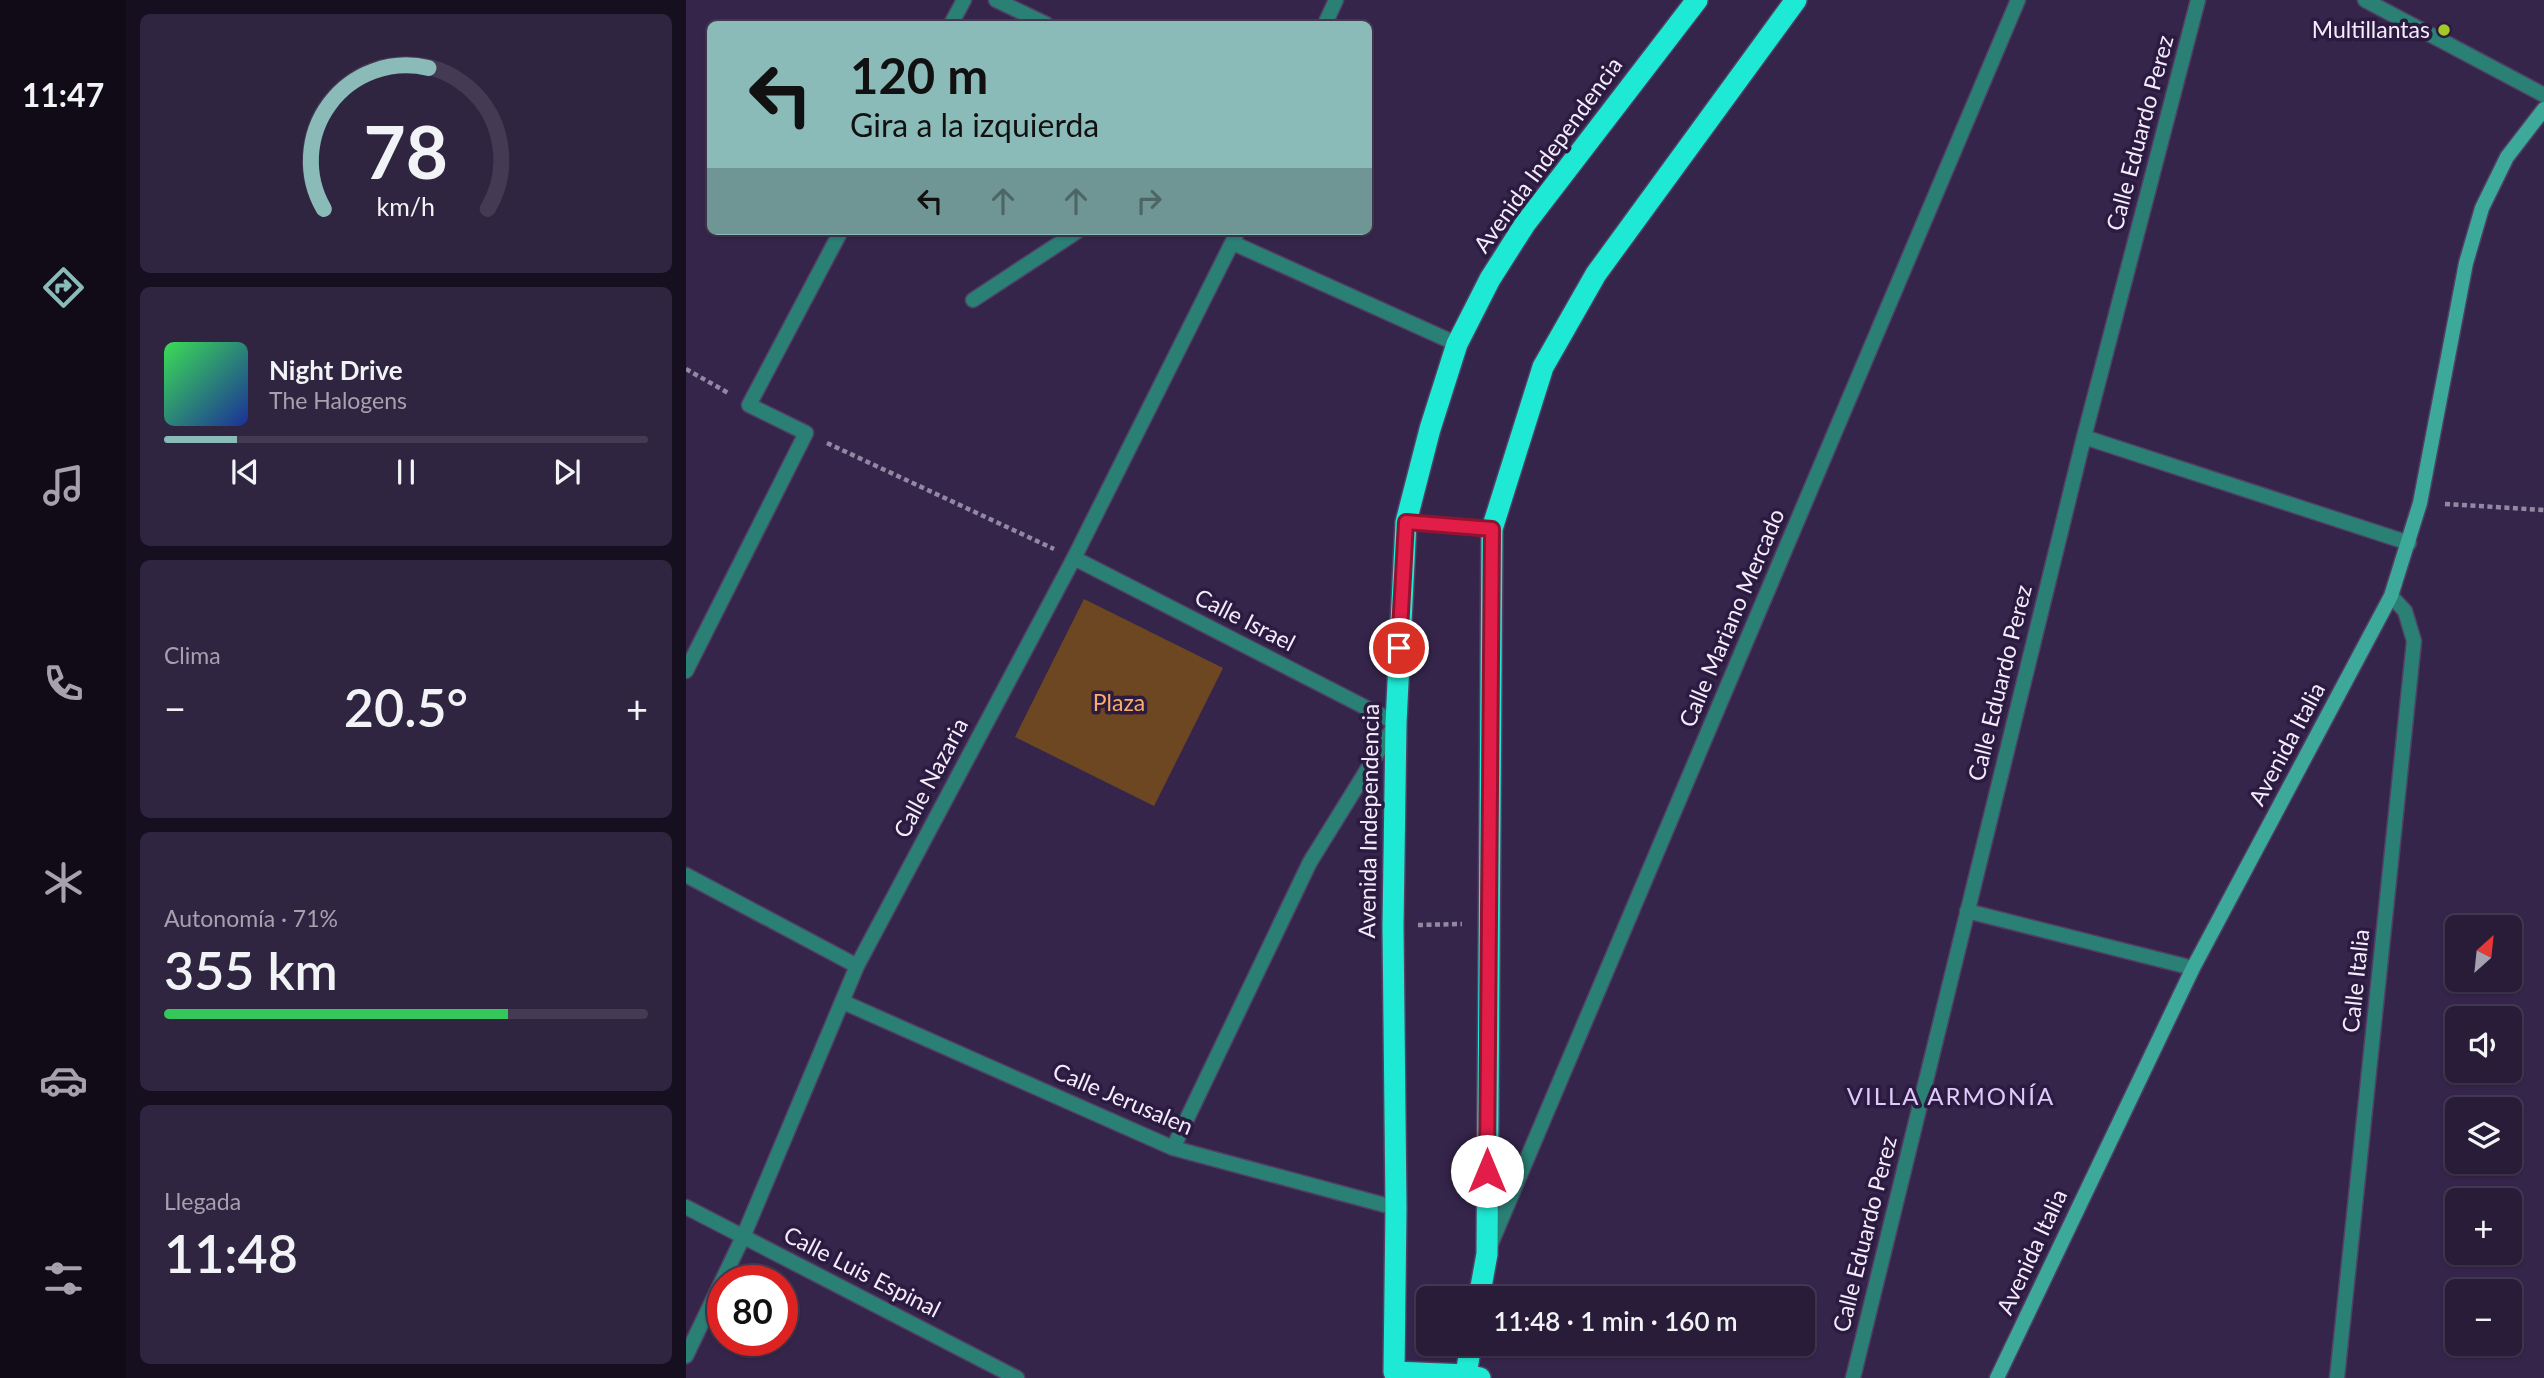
<!DOCTYPE html>
<html lang="es">
<meta charset="utf-8">
<style>
body{margin:0;font-family:Lato,sans-serif;background:#302540;color:#f1f3f6;height:100vh;display:flex;flex-direction:column;font-size:26px;white-space:nowrap}
*{box-sizing:border-box;margin:0}
p{font-size:23px;color:#a5a1ae}
.icon{flex:none;width:38px;height:38px;fill:none;stroke:currentColor;stroke-width:2;stroke-linecap:round;stroke-linejoin:round}
.map{position:relative;flex:1;overflow:hidden}
.drawer{display:flex;flex-direction:column;gap:14px;padding:14px;background:#160f1f;width:560px}
.drawer>*{flex:none}
.guide{position:absolute;left:21px;top:21px;width:665px;height:214px;border-radius:10px;box-shadow:0 2px 5px #0004,0 0 0 2px #443a53;background:#8bbbb9;color:#111;overflow:hidden}
.needle{width:46px;rotate:27deg}
.fabs{position:absolute;left:1759px;top:915px;display:grid;gap:14px}
.fabs a{display:grid;place-items:center;width:77px;height:77px;border-radius:10px;background:#281c38;box-shadow:0 2px 5px #0004,0 0 0 2px #443a53;font-size:35px}
.speed{position:absolute;left:21px;top:1265px;display:flex;gap:14px;font-size:35px;font-weight:700;text-align:center}
.speed>*{display:grid;place-content:center;width:91px;height:91px;border-radius:50%;background:#281c38;box-shadow:0 2px 5px #0004,0 0 0 2px #443a53;line-height:1}
.speed .limit{border:10px solid #d22;background:#fff;color:#111}
.pin{position:absolute;display:grid;place-items:center;width:60px;height:60px;color:#fff;margin:-30px;border:4px solid #fff;border-radius:50%;box-shadow:0 2px 7px #0007}
.me{position:absolute;width:77px;margin:-38px;rotate:0deg;stroke-linejoin:round;filter:drop-shadow(0 0 5px #0008)}
.turn{display:flex;align-items:center;gap:24px;height:147px;padding:0 28px;font-size:32px}
.turn .icon{width:91px;height:91px;stroke-width:2.5}
.turn b{display:block;font-size:49px;line-height:60px}
.lanes{display:flex;align-items:center;height:66px;padding:0 28px;background:#0003;justify-content:center;gap:35px;direction:ltr}
.lanes .off{opacity:.35}
.big{font-size:52px;font-weight:600;line-height:1.1}
.drawer .widget{flex:1;display:flex;flex-direction:column;justify-content:center;gap:10px;min-width:0;padding:0 24px;border-radius:10px;background:#302540}
.drawer .dial{align-items:center;gap:0}
.dial svg{height:182px;overflow:visible;fill:none;stroke:#443a53;stroke-width:7;stroke-linecap:round;text-anchor:middle}
.dial text{fill:#f1f3f6;stroke:none}
.song{display:flex;align-items:center;gap:21px}
.cover{width:84px;height:84px;border-radius:10px;background:linear-gradient(135deg,hsl(130 70% 55%),hsl(230 70% 35%))}
.played{height:7px;border-radius:4px;background:linear-gradient(90deg,#8bbbb9 15%,#443a53 15%)}
.keys{display:flex;justify-content:space-around;direction:ltr}
.heat{display:flex;justify-content:space-between;align-items:center;font-size:38px;direction:ltr}
.charge{height:10px;border-radius:5px;background:linear-gradient(90deg,#34c759 71%,#443a53 0)}
.trip{position:absolute;left:730px;top:1286px;width:399px;height:70px;border-radius:10px;background:#281c38;box-shadow:0 2px 5px #0004,0 0 0 2px #443a53;font-weight:600;line-height:70px;text-align:center}
main{display:flex;flex:1;min-height:0}
.menu{display:flex;flex-direction:column;width:126px;justify-content:space-around;align-items:center;background:#100b16;color:#a5a1ae}
.menu .icon{width:49px;height:49px}
.menu .selected{color:#8bbbb9}
.menu b{font-size:32px;color:#f1f3f6}
.map>svg:first-child{display:block}
.green{fill:#6d4721}
.lines{fill:none;stroke-linecap:round;stroke-linejoin:round}
.street-casing{stroke:#504164;stroke-width:17}
.secondary-casing{stroke:#504164;stroke-width:17}
.highway-casing{stroke:#504164;stroke-width:24}
.path{stroke:#9388a3;stroke-width:4.5;stroke-dasharray:5 3.5;stroke-linecap:butt}
.street{stroke:#2a8075;stroke-width:14}
.secondary{stroke:#3da99b;stroke-width:14}
.highway{stroke:#1ee9d4;stroke-width:21}
.route-casing{stroke:#92132f;stroke-width:18}
.route{stroke:#e11d48;stroke-width:12}
.poi-dot{fill:#a2c928;stroke:#2c1a40;stroke-width:2.5}
.labels{text-anchor:middle;stroke-width:7;stroke-linejoin:round;paint-order:stroke}
.poi-label{font-size:23px;fill:#f2ecfb;stroke:#2c1a40;text-anchor:end}
.street-label{font-size:23px;fill:#f2ecfb;stroke:#2c1a40}
.park-label{font-size:23px;fill:#f9af69;stroke:#2c1a40}
.neighbourhood-label{font-size:24px;letter-spacing:2px;fill:#decbfc;stroke:#2c1a40}
</style>
<main>
<nav class="menu">
<b>11:47</b>
<svg class="icon selected" aria-label="directions" viewBox="0 0 24 24"><path d="M12 3l9 9-9 9-9-9zM9 14v-3h6M13 9l2 2-2 2"/></svg>
<svg class="icon" aria-label="music" viewBox="0 0 24 24"><path d="M9 18V5l10-2v13"/><circle cx="6" cy="18" r="3"/><circle cx="16" cy="16" r="3"/></svg>
<svg class="icon" aria-label="phone" viewBox="0 0 24 24"><path d="M5 4h4l2 5-3 2q2 4 5 5l2-3 5 2v4C11 20 4 13 5 4z"/></svg>
<svg class="icon" aria-label="climate" viewBox="0 0 24 24"><path d="M12 3v18M4 7l16 10M4 17L20 7"/></svg>
<svg class="icon" aria-label="car" viewBox="0 0 24 24"><path d="M5 17H2v-5l4-1 3-4h7l3 4 3 1v5h-3M9 17h6M6 11h13"/><circle cx="7" cy="17" r="2"/><circle cx="17" cy="17" r="2"/></svg>
<svg class="icon" aria-label="filters" viewBox="0 0 24 24"><path d="M4 7h16M4 17h16"/><circle cx="9" cy="7" r="2"/><circle cx="15" cy="17" r="2"/></svg>
</nav>
<section class="drawer">
<div class="widget dial"><svg viewBox="0 0 100 80">
<path d="M14 69A42 42 0 1 1 86 69"/>
<path d="M14 69A42 42 0 0 1 60 7" stroke="#8bbbb9"/>
<text x="50" y="56" font-size="32" font-weight="700">78</text>
<text x="50" y="72" font-size="11">km/h</text>
</svg></div>
<div class="widget">
<div class="song"><i class="cover"></i><div><b>Night Drive</b><p>The Halogens</p></div></div>
<div class="played"></div>
<div class="keys"><svg class="icon" aria-label="previous" viewBox="0 0 24 24"><path d="M18 5L8 12l10 7zM5 5v14"/></svg><svg class="icon" aria-label="pause" viewBox="0 0 24 24"><path d="M8 5v14M16 5v14"/></svg><svg class="icon" aria-label="next" viewBox="0 0 24 24"><path d="M6 5l10 7-10 7zM19 5v14"/></svg></div>
</div>
<div class="widget"><p>Clima</p>
<div class="heat"><a>−</a><b class="big">20.5°</b><a>+</a></div>
</div>
<div class="widget"><p>Autonomía · 71%</p><b class="big">355 km</b><div class="charge"></div></div>
<div class="widget"><p>Llegada</p><b class="big">11:48</b></div>
</section>
<div class="map">
<svg width="1858" height="1378" viewBox="0 0 1858 1378">
<rect width="100%" height="100%" fill="#36254b"/>
<path class="green" d="M398,599L537,668L468,806L329,737Z"/>
<g class="lines">
<g class="street-casing">
<path id="street" d="M310,0L360,24
M1679,0L1858,95
M265,24L278,0
M639,24L650,0
M547,243L771,344
M287,300L392,231
M1398,437L1723,543
M720,522L806,529
M388,558L710,723L624,862L487,1148
M0,671L120,433L63,405L155,231
M0,875L171,966
M1281,911L1507,968
M157,1002L487,1148L710,1208
M0,1207L331,1378
M804,1246L1332,0
M0,1356L57,1237L171,966L388,558L552,231
M1167,1378L1398,437L1512,0
M1651,1378L1728,641L1719,611L1705,596"/>
</g>
<g class="secondary-casing">
<path id="secondary" d="M1311,1378L1507,968L1705,596L1734,503L1780,263L1796,208L1821,157L1858,109"/>
</g>
<g class="highway-casing">
<path id="highway" d="M793,1298L801,1254L806,529L857,367L910,274L1110,0
M780,1375L785,1344
M794,1378L780,1375L708,1372L710,1208L707,926L710,723L720,522L744,429L771,344L804,279L839,224L1011,0"/>
</g>
<path class="path" d="M0,369L44,394
M141,443L368,549
M1759,504L1858,510
M732,925L776,924"/>
<use href="#street" class="street"/>
<use href="#secondary" class="secondary"/>
<use href="#highway" class="highway"/>
</g>
<g class="lines">
<g class="route-casing">
<path id="route" d="M713,648L720,522L806,529L801,1171"/>
</g>
<use href="#route" class="route"/>
</g>
<circle class="poi-dot" cx="1758" cy="30" r="7"/>
<g class="labels">
<g class="poi-label">
<text x="1744" y="38">Multillantas</text>
</g>
<g class="street-label">
<text transform="translate(1454 133) rotate(-75)" y="8">Calle Eduardo Perez</text>
<text transform="translate(862 155) rotate(-54)" y="8">Avenida Independencia</text>
<text transform="translate(1046 618) rotate(-67)" y="8">Calle Mariano Mercado</text>
<text transform="translate(559 620) rotate(27)" y="8">Calle Israel</text>
<text transform="translate(1314 683) rotate(-76)" y="8">Calle Eduardo Perez</text>
<text transform="translate(1601 744) rotate(-62)" y="8">Avenida Italia</text>
<text transform="translate(245 778) rotate(-62)" y="8">Calle Nazaria</text>
<text transform="translate(683 821) rotate(-89)" y="8">Avenida Independencia</text>
<text transform="translate(1670 981) rotate(-84)" y="8">Calle Italia</text>
<text transform="translate(437 1099) rotate(23)" y="8">Calle Jerusalen</text>
<text transform="translate(1179 1234) rotate(-76)" y="8">Calle Eduardo Perez</text>
<text transform="translate(1346 1252) rotate(-65)" y="8">Avenida Italia</text>
<text transform="translate(176 1272) rotate(27)" y="8">Calle Luis Espinal</text>
</g>
<g class="park-label">
<text x="433" y="711">Plaza</text>
</g>
<g class="neighbourhood-label">
<text x="1265" y="1105">VILLA ARMONÍA</text>
</g>
</g>
</svg>
<div class="fabs">
<a><svg class="needle" viewBox="-14 -14 28 28"><path d="M0-13l5 13h-10z" fill="#e53935"/><path d="M0 13l5-13h-10z" fill="#a5a1ae"/></svg></a>
<a><svg class="icon" aria-label="sound" viewBox="0 0 24 24"><path d="M4 9h4l5-4v14l-5-4H4zM17 9q2 3 0 6"/></svg></a>
<a><svg class="icon" aria-label="layers" viewBox="0 0 24 24"><path d="M12 4l9 5-9 5-9-5zM3 14l9 5 9-5"/></svg></a>
<a>+</a>
<a>−</a>
</div>
<div class="speed"><div class="limit">80</div></div>
<div class="pin" style="left:713px;top:648px;background:#d93025"><svg class="icon" aria-label="arrive" viewBox="0 0 24 24"><path d="M6 21V4h12l-3 4 3 4H6"/></svg></div>
<svg class="me" style="left:801px;top:1171px" viewBox="-20 -20 40 40"><circle r="19" fill="#fff"/><path d="M0-13L10 11 0 6-10 11z" fill="#e11d48"/></svg>
<div class="trip">11:48 · 1 min · 160 m</div>
<div class="guide">
<div class="turn"><svg class="icon" aria-label="left" viewBox="0 0 24 24"><path d="M17 20v-9H6M10 6l-5 5 5 5"/></svg><div><b>120 m</b>Gira a la izquierda</div></div>
<div class="lanes"><svg class="icon" aria-label="left" viewBox="0 0 24 24"><path d="M17 20v-9H6M10 6l-5 5 5 5"/></svg><svg class="icon off" aria-label="ahead" viewBox="0 0 24 24"><path d="M12 20V5M6 11l6-6 6 6"/></svg><svg class="icon off" aria-label="ahead" viewBox="0 0 24 24"><path d="M12 20V5M6 11l6-6 6 6"/></svg><svg class="icon off" aria-label="right" viewBox="0 0 24 24"><path d="M7 20v-9h11M14 6l5 5-5 5"/></svg></div>
</div>
</div>
</main>
